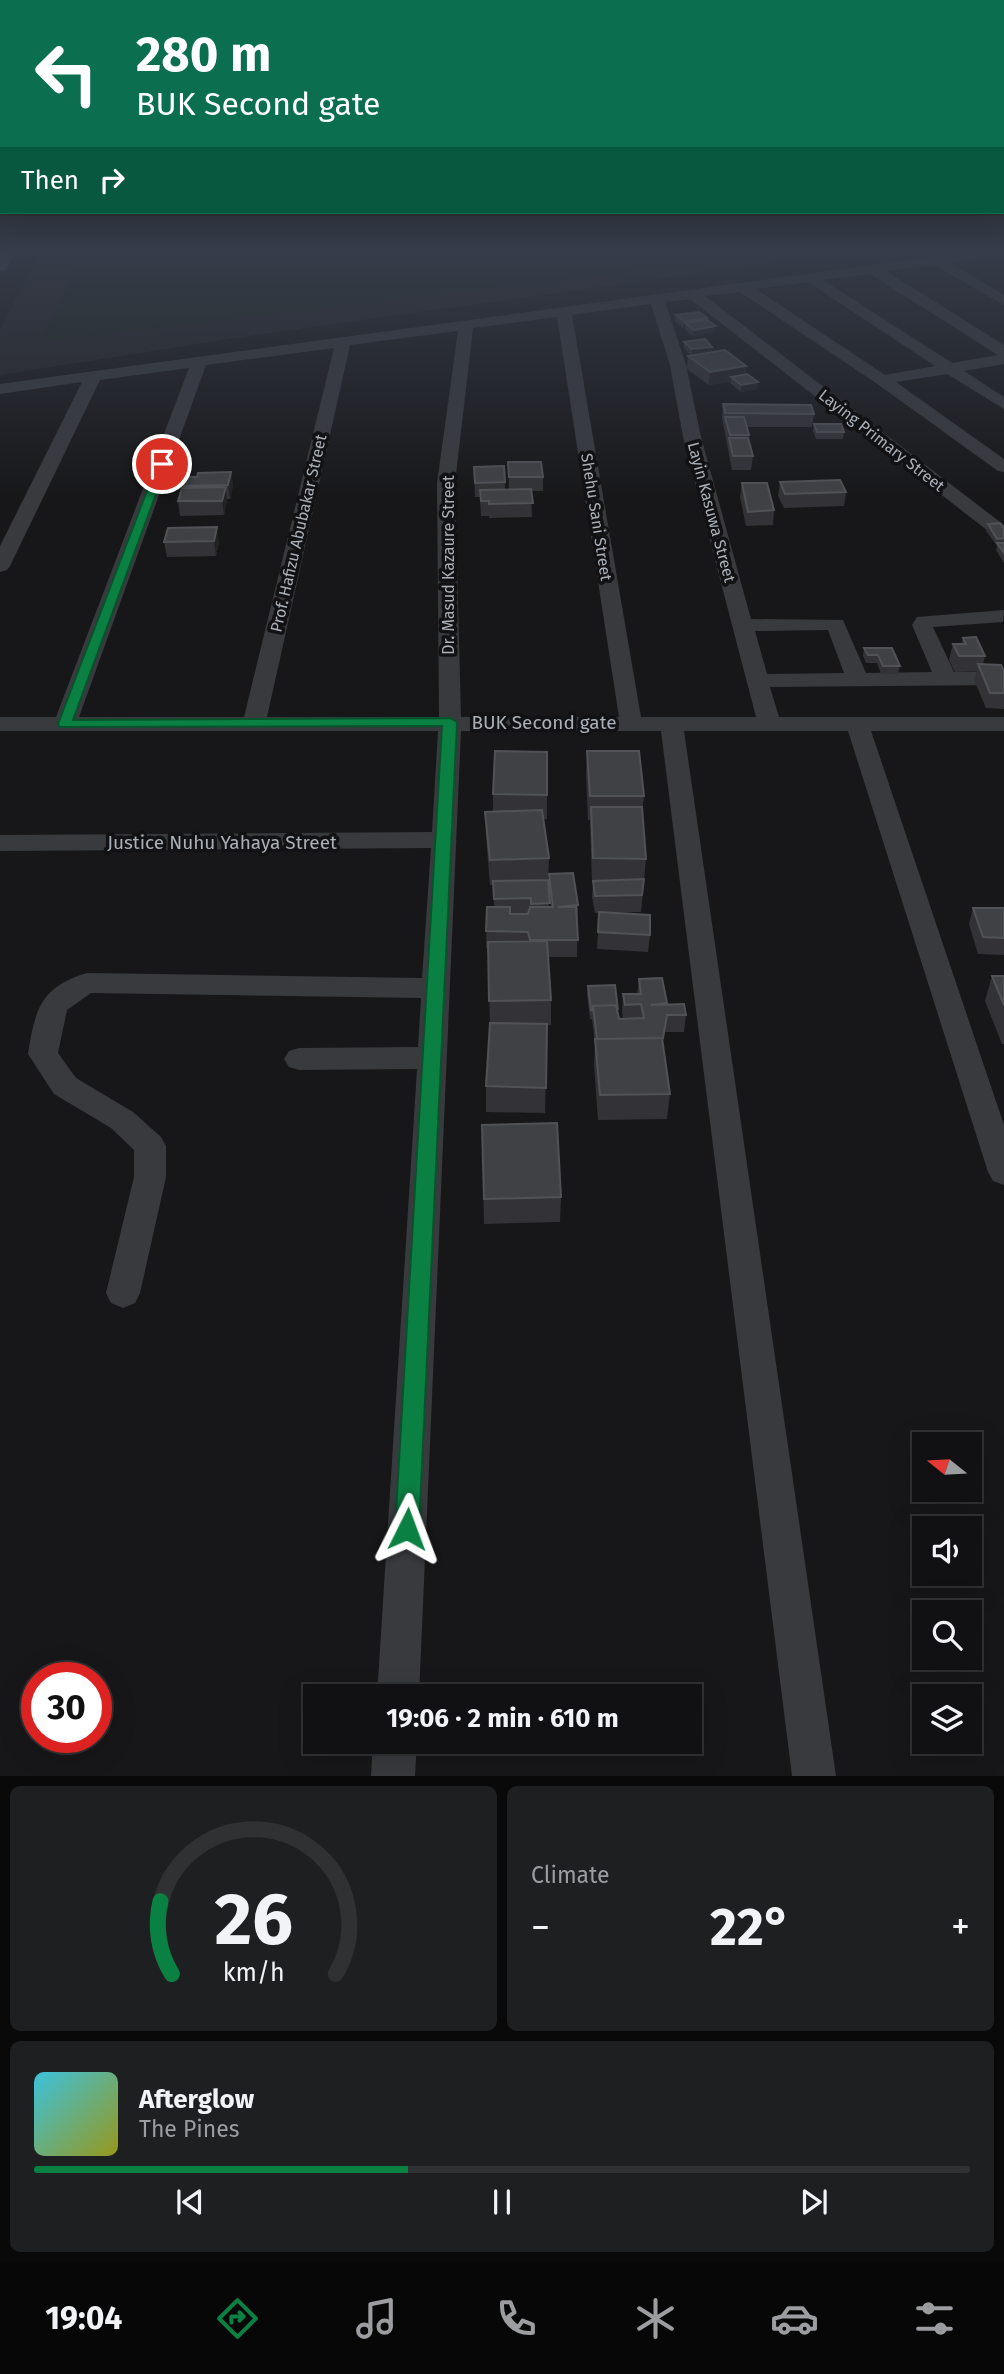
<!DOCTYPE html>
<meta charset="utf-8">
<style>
body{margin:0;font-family:"Fira Sans",sans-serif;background:#1e1f21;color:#f1f3f6;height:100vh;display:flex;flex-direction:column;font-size:26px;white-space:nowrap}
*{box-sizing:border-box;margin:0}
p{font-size:23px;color:#9c9da0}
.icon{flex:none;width:38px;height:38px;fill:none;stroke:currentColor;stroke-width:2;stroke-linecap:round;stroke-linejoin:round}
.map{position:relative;height:1776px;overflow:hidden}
.drawer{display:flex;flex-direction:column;gap:10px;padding:10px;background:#09090a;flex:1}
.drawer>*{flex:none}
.guide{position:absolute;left:0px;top:0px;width:1004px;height:214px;box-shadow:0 7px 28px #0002,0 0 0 2px #303133;background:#0b6e4f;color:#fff;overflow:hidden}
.needle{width:46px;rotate:288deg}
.fabs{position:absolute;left:912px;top:1432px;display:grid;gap:14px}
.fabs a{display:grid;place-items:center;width:70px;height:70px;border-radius:0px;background:#111113;box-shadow:0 7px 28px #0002,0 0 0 2px #303133;font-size:35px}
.speed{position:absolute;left:21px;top:1662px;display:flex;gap:14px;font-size:35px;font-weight:700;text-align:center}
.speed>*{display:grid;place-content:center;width:91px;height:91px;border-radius:50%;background:#111113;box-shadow:0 7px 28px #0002,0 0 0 2px #303133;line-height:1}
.speed .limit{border:10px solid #d22;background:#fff;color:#111}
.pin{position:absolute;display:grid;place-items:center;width:60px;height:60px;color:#fff;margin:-30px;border:4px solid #fff;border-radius:50%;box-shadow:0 2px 7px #0007}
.me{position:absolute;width:77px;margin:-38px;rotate:3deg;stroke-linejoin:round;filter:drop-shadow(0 0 5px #0008)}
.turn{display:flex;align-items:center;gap:24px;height:147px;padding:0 21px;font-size:32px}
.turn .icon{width:91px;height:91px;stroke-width:2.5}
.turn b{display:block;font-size:49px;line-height:60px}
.then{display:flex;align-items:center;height:66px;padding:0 21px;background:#0003;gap:14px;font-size:26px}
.big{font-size:52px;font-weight:700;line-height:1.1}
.drawer .widget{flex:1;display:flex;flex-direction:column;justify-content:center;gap:10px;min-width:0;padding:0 24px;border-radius:10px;background:#1e1f21}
.drawer .dial{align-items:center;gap:0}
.dial svg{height:182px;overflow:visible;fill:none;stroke:#303133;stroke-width:7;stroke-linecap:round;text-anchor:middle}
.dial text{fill:#f1f3f6;stroke:none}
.song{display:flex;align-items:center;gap:21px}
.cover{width:84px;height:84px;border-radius:10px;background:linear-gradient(135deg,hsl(190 70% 55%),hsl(60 70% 35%))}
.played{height:7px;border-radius:4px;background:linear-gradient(90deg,#0b8043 40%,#303133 40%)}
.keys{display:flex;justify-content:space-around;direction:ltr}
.heat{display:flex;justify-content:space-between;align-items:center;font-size:38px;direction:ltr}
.drawer .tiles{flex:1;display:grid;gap:10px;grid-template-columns:1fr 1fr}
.widget:last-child{grid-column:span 2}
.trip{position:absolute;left:303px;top:1684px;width:399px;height:70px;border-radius:0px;background:#111113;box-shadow:0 7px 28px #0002,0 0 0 2px #303133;font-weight:700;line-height:70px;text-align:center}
.tabs{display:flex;height:112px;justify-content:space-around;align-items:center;background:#070708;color:#9c9da0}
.tabs .icon{width:49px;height:49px}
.tabs .current{color:#0b8043}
.tabs b{font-size:32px;color:#f1f3f6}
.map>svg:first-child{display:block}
.built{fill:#232326}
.green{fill:#1d241d}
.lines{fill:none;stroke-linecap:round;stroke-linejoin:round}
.minor{fill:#383a3e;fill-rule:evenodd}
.major{fill:#54575d;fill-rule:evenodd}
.wall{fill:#333337}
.shaded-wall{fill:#222225}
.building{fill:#404145;stroke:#505257;stroke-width:2}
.route{fill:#0b8043;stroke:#07532c;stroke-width:2}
.labels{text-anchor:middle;stroke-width:7;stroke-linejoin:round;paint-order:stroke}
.far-street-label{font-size:16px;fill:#a9b0b9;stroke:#121214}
.street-label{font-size:19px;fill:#a9b0b9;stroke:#121214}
</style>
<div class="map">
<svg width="1004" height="1776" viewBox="0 0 1004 1776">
<rect width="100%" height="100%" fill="#171719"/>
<path class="built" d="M40,252H853L255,335L0,375V330Z"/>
<path class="green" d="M84,252H715L729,260L41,342Z"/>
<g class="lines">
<path class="minor" d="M967,252H1004L997,256L950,263L1004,295V305L934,265L886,271L1004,345V364L964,371L1004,397V409L947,374L896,382L1004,459V472L998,471L876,383L740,292L705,296L1004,525V540L997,538L690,299L665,302L686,365L701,437L751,619L843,620L866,673L932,672L912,625L917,617L1004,610L1003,622L933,627L954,672L1004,671V685L770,687L779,717H1004V731H871L1004,1125V1185L993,1181L988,1172L848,731H684L836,1776H792L661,731H461L419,1696H377L417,1069L299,1070L289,1067L284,1059L289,1051L299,1048L418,1047L421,998L91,993L67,1010L58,1053L76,1078L133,1112L161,1137L166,1146V1177L140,1293L135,1303L123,1308L111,1303L106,1293L134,1177V1150L111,1128L54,1094L28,1054C35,1010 40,987 87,973L422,978L431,848L0,851V835L432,832L438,731H0V717H56L189,368L100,380L10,566L7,570L0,572V546L82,382L0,394V384ZM870,274L998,355L952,363L823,280ZM808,282L935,366L885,375L756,289ZM651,304L670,365L683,437L756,717H641L572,315ZM557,317L619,717H461L455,483L473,328ZM458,331L437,483L439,717H267L350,345ZM334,348L244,717H79L206,365ZM828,630L844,673L767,674L755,631Z
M373,1741H417L415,1776H371Z"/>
<path class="major" d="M0,252H15L6,270L0,271Z"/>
</g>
<path class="wall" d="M676,315L707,320L715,332L693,336L685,330V327L683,328L675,321Z
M684,342L712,347V353L746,366V374L758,382L757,389L741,392L730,383L731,382L709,385L687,369L688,356H691L684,348Z
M723,404L814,414L812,427H746L753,456L751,470H732L722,418Z
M814,424L844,432L843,439H816L813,431Z
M508,462L543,477V491H531L532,517L489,518V516H481L480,497H475L474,467L505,482V490H509Z
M231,472L233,486L230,499H227L224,515L180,516L178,501L184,486L197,477Z
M780,482L846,492L844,506L784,508L778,496Z
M742,483L774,510L773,525L746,526L740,497Z
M988,524L1004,538V563L996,550L997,546L986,531Z
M168,528L219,542L216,556L167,557L164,542Z
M963,638L985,656L983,664L1004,671V709L986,708L974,680L977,671L955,672L949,660L953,644H961Z
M864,648L900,666L898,674H881L877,663H866L863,656Z
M587,751L644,796L642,813L646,859L641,912L608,913L650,935L648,952L597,949L599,913H595L592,897L593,883H592L590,820H588L586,775Z
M493,794L547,795V819H544L549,858L548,882L549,907H551L549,890V874L578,905L577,957H548L551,1000V1025H547L545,1113L486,1112V1086L490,1026L488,948H486L487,907H494L493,885H490L486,837L485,812H493Z
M973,908H1004V955L978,954L969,924Z
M992,976H1004V1044H1002L985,1001Z
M639,979L667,1003V1004L686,1015L684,1032H665L663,1043L670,1094L667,1119L598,1120L594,1064L595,1045L592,1019H590L587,994L588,986L619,1019H623L622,1011L623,994H637Z
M482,1125L561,1197L560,1222L484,1224Z"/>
<path class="shaded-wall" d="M707,318V324L685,323V327L683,328L684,321Z
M716,326L715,332L693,336L694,330Z
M712,347V353L691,356L692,349Z
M746,366L745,379L731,377V382L709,385L710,372Z
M758,382L757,389L741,392V385Z
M231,472L233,486L230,499L228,485Z
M226,487L227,501L224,515L222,501Z
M217,527L219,542L216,556L214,541Z"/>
<path class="building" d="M699,312L707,318L684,321L676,315Z
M707,320L716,326L694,330L685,323Z
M705,339L712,347L692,349L684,342Z
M725,350L746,366L710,372L688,356Z
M747,374L758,382L741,385L731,377Z
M723,404L811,405L814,414L725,413Z
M725,417H744L749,435H730Z
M814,424H841L844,432H817Z
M729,438H748L753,456H733Z
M508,462H541L543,477H509Z
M504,466L505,482L475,483L474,467Z
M231,472L228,485L184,486L186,477H197L198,473Z
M840,480L846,492L785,494L780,482Z
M742,483H767L774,510L748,512Z
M226,487L222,501H178L182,488Z
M531,489L533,503L489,504V501H481L480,490Z
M1000,523L1004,529V538L997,539L988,524Z
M217,527L214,541L164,542L168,528Z
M997,543H1004V553Z
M976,637L985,656H959L953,644H966L963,638Z
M864,648H892L900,666H883L878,655H868Z
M978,664L1001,665L1004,671V693H990Z
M495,751L547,752V795L493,794Z
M587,751H639L644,796H590Z
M591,807H642L646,859L593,858Z
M542,810L549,858L490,860L485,812Z
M573,873L578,905L558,907H576L578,940H530L528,932L486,931L487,907H510V914H528L530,907H553L549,874Z
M644,879L642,895L595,896L593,881Z
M548,880L550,903L531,904V898L494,899L493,881Z
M973,908H1004V938L983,937Z
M599,912L650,915V935L598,932Z
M547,941L551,1000L489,1001L488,942Z
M992,976H1004V1005Z
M662,978L667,1003L651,1005L684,1004L686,1015H667L663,1038L597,1039L593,1006L616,1005L619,1019L644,1018L641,1004L625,1005L623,994H641L639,979Z
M615,985L618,1010L616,1005L593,1006V1010H591L588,986Z
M490,1023L547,1024L546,1088L486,1086Z
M662,1038L670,1094L600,1095L595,1039Z
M557,1123L561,1197L484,1199L482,1125Z"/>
<linearGradient id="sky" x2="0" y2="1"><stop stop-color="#0d0d0e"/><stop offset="0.5" stop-color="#363c49"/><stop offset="1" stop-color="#363c49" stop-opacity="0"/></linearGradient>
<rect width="1004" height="501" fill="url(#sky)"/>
<path class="route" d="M158,462L167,464L73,720L450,718L457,722L419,1529L415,1538L407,1541L398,1538L395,1529L442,726L60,727L58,724Z"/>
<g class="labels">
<g class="far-street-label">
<text transform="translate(882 440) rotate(38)" y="6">Laying Primary Street</text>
<text transform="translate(712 512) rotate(75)" y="6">Layin Kasuwa Street</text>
<text transform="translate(597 517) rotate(81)" y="6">Shehu Sani Street</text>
<text transform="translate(298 533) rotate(-77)" y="6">Prof. Hafizu Abubakar Street</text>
<text transform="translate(448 565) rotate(-90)" y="6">Dr. Masud Kazaure Street</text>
</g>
<g class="street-label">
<text x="544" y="729">BUK Second gate</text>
<text x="222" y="849">Justice Nuhu Yahaya Street</text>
</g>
</g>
</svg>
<div class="fabs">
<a><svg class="needle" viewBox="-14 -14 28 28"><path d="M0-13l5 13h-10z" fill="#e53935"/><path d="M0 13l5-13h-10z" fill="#9c9da0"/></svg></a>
<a><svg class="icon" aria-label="sound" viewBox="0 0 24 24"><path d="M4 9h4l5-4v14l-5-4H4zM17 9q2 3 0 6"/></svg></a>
<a><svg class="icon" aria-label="search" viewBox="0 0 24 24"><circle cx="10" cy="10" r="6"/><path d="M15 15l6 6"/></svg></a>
<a><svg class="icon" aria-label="layers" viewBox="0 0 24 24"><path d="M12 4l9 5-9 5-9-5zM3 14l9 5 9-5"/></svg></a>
</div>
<div class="speed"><div class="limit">30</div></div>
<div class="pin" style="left:162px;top:464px;background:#d93025"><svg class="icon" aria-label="arrive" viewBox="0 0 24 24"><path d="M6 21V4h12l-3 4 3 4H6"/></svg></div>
<svg class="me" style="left:407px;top:1529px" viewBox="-20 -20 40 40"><path d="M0-17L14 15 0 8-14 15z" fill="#0b8043" stroke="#fff" stroke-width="4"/></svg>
<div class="trip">19:06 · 2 min · 610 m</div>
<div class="guide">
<div class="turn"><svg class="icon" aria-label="left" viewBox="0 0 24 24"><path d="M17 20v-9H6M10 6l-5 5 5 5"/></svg><div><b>280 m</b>BUK Second gate</div></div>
<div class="then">Then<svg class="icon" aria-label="right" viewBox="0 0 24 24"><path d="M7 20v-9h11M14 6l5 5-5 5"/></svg></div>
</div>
</div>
<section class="drawer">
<div class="tiles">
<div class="widget dial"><svg viewBox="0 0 100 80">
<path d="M14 69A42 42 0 1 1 86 69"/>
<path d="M14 69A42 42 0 0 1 9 37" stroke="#0b8043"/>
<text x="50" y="56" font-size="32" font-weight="700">26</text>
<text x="50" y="72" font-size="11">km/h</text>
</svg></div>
<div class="widget"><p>Climate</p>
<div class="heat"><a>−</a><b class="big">22°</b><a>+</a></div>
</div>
<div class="widget">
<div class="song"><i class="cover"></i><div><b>Afterglow</b><p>The Pines</p></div></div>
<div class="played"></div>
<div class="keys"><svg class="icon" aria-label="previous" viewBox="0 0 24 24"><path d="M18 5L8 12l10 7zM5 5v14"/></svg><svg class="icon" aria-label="pause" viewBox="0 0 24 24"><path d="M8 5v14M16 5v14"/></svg><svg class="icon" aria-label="next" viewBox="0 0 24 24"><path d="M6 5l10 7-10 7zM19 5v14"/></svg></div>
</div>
</div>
</section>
<nav class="tabs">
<b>19:04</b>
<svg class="icon current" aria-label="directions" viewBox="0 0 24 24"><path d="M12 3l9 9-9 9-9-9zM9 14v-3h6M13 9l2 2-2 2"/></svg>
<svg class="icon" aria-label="music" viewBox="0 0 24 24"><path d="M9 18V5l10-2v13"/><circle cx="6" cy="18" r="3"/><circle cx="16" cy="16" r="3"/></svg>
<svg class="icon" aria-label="phone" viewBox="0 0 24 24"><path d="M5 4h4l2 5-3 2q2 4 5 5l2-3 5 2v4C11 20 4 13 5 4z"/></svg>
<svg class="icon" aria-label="climate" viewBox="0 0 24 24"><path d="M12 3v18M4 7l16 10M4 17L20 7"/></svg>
<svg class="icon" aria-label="car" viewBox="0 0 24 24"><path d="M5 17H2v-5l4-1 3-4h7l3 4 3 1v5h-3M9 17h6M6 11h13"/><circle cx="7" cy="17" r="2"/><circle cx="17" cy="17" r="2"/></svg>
<svg class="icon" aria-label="filters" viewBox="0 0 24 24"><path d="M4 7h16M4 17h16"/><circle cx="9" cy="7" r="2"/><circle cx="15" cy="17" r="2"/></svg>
</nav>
